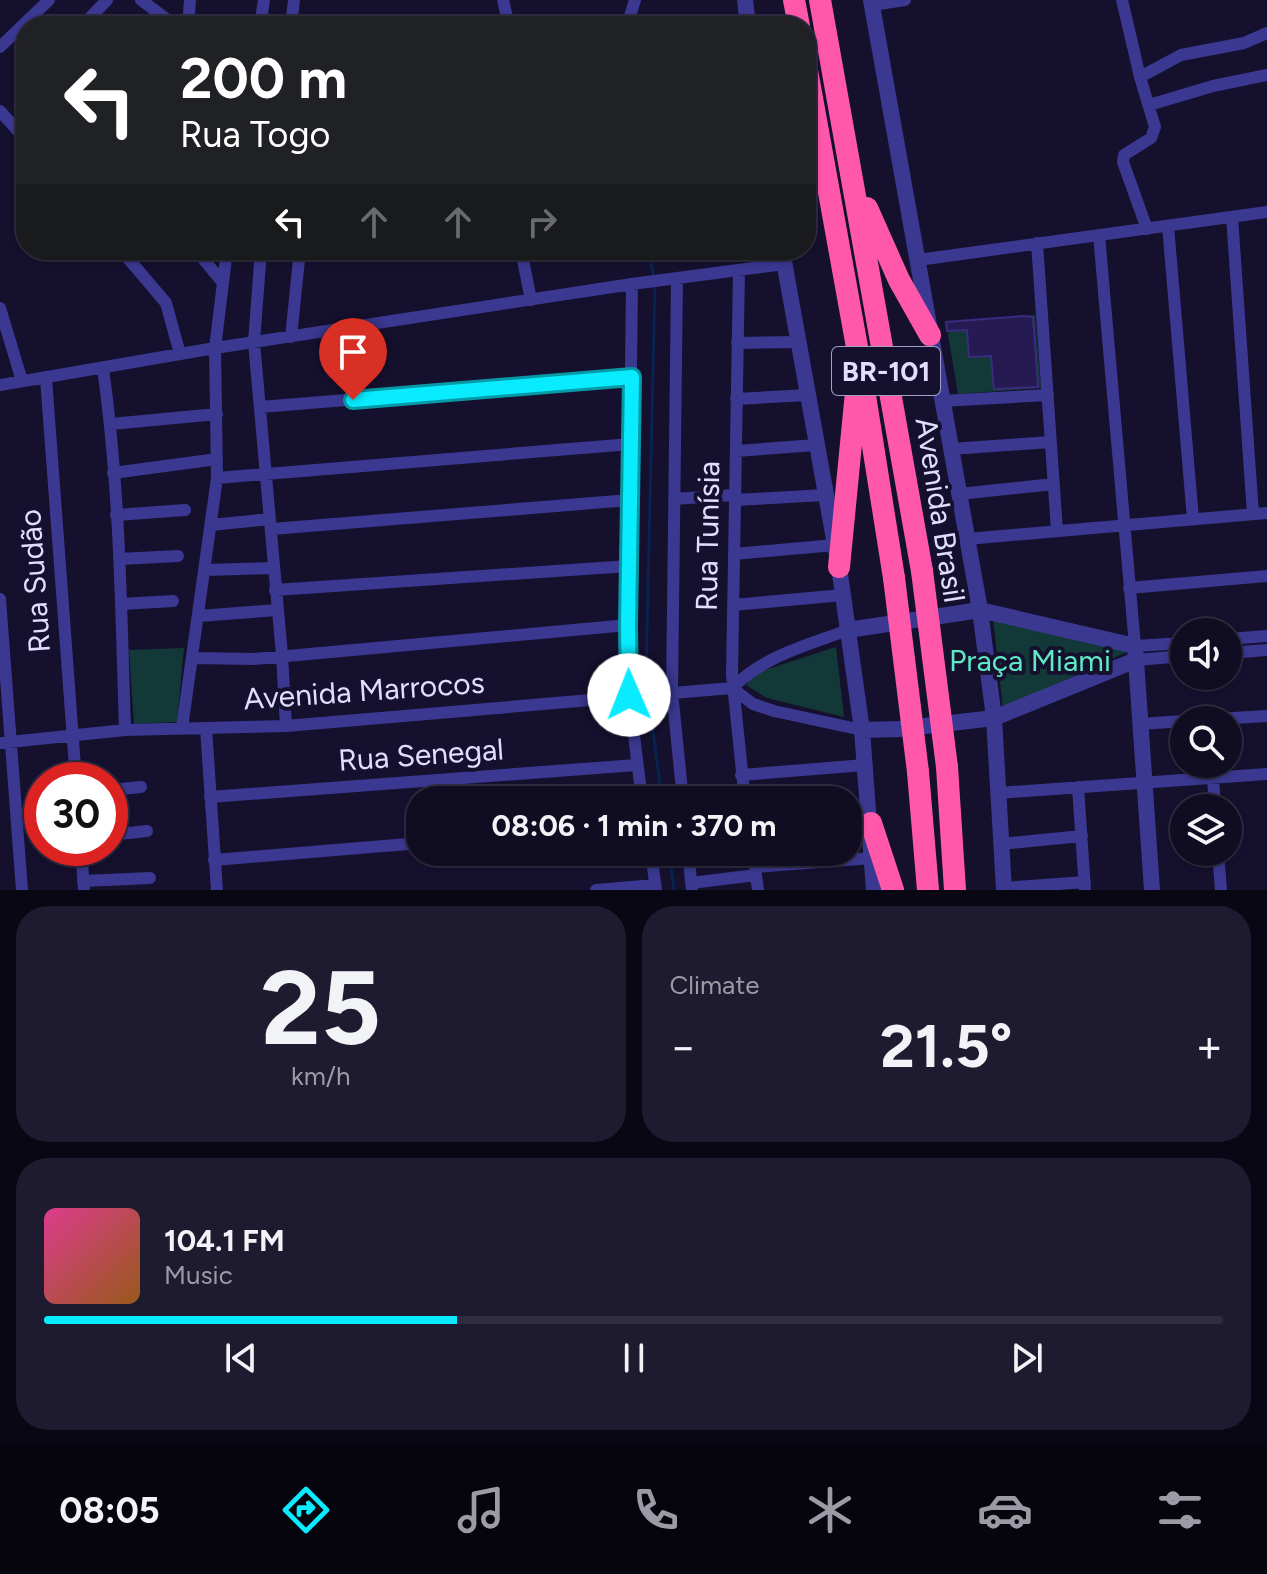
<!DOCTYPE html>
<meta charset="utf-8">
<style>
body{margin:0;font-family:Figtree,sans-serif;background:#1e1a2f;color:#f1f3f6;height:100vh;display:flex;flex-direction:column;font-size:30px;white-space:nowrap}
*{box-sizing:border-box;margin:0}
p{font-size:26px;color:#9c9ba5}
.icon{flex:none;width:44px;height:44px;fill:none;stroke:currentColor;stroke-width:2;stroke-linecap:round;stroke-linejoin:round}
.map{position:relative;height:890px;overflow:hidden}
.panel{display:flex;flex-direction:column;gap:16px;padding:16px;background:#090713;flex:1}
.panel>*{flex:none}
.guide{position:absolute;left:16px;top:16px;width:800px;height:244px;border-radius:32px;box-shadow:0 2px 6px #0004,0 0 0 2px #302c40;background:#202124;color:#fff;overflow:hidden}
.controls{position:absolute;left:1170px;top:618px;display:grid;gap:16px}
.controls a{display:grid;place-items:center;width:72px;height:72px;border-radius:50%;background:#100c22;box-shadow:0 2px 6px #0004,0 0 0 2px #302c40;font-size:40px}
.speed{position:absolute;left:24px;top:762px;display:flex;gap:16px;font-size:40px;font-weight:700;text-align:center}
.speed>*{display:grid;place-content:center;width:104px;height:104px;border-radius:50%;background:#100c22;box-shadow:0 2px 6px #0004,0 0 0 2px #302c40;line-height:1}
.speed .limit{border:12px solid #d22;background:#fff;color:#111}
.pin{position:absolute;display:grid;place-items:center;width:68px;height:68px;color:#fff;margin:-82px -34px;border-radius:50% 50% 50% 0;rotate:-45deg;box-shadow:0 0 8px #0007}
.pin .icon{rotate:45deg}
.me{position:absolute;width:88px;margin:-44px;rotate:359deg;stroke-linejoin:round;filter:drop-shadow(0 0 6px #0008)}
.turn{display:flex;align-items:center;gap:28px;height:168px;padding:0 32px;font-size:36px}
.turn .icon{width:104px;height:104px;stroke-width:2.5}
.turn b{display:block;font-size:56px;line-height:68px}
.lanes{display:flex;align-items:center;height:76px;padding:0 32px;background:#0003;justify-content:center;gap:40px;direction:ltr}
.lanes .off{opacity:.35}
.big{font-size:60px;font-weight:700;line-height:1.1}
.panel .card{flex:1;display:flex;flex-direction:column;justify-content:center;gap:12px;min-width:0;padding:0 28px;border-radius:32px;background:#1e1a2f}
.panel .dial{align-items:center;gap:0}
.dial b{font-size:104px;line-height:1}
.song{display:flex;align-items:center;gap:24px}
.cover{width:96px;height:96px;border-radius:12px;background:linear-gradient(135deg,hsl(330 70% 55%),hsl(30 70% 35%))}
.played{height:8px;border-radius:4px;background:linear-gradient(90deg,#09ebff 35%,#302c40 35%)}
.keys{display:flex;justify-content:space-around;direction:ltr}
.heat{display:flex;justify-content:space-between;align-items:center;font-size:44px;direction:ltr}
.panel .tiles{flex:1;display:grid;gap:16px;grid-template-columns:1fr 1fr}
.card:last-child{grid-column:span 2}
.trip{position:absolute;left:406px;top:786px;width:456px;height:80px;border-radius:32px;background:#100c22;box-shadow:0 2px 6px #0004,0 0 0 2px #302c40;font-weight:700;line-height:80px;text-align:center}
.menu{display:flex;height:128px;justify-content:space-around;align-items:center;background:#06050e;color:#9c9ba5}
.menu .icon{width:56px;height:56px}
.menu .current{color:#09ebff}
.menu b{font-size:36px;color:#f1f3f6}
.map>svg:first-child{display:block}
.green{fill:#123937}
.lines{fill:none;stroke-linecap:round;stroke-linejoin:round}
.stream{stroke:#072350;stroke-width:3}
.building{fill:#251a51;stroke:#3a2b7e;stroke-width:2}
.minor{stroke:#3a3890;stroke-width:12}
.tertiary{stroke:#3a3890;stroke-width:16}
.motorway{stroke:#ff58ab;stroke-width:22}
.motorway-bridge{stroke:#ff58ab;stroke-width:22}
.route-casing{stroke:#0699a6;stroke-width:20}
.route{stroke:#09ebff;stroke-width:14}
.labels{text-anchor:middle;stroke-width:8;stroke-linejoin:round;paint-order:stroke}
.shield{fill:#15102e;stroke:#a3a0c0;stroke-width:2}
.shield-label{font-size:28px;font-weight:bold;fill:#e0ddff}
.street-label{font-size:30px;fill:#e0ddff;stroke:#15102e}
.park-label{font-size:30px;fill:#5fe9c4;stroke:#15102e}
</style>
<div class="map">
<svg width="1267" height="890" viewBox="0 0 1267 890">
<rect width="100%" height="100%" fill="#15102e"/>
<path class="green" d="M1035,315L1041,388L958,394L946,322Z
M993,619L1129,651L1003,709Z
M836,647L844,717L767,698L746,685L756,673Z
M184,648L177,722L134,724L129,650Z"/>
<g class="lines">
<path class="stream" d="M648,250L654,277
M648,693L646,674L655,285
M649,700L662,800
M669,852L674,890"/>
</g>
<path class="building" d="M1023,316L1033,317L1038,387L994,389L991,356L969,357L967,330L947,331L946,322Z"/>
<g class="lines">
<path class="minor" d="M141,0L176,26
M503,0L509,26
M1122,0L1140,77L1155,127L1151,138L1124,155L1123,162L1147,229
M872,5L905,0
M82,26L107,0
M188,26L190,0
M260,26L264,0
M291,26L294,0
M627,26L635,0
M0,47L49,0
M1140,77L1181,55L1244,43L1267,33
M1149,105L1213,86L1267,75
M0,111L26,140
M1232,217L1253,514
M1168,226L1193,519
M1099,235L1135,646L1184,643
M1037,243L1057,531
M121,250L166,303L180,354
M196,250L223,283
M261,250L254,342L282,655L286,726
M521,250L531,300
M918,260L1267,212
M739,271L732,675L745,800
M677,279L672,692L683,800
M632,284L628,625L629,695L642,800
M0,308L22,381
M291,337L300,250
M737,343L799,342
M103,369C120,488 121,609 125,730
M46,378L76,780
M0,385L215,348L632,284L784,264
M736,399L808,395
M942,401L1048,395
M260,407L632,377
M111,424L217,414
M951,449L1050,442
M736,451L816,445
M113,473L217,459
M217,478L631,444
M959,494L1054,484
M674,499L734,495
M735,500L825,495
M116,515L185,510
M211,525L270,519
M272,529L630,500
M967,539L1267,513
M734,554L835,545
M119,559L178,556
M204,570L273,568
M1129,588L1267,576
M275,590L629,566
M0,599L22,890
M122,604L173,601
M733,605L843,595
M199,616L277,610
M1228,639L1267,636
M1228,653L1267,650
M194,658L254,659L628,625
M1136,660L1184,656
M732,688L753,704L774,711L862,730
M732,688C766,655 805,646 848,630
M1200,720L1267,716
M1140,724L1184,721
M182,728L217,478L215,348L227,250
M206,728L217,890
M0,743L125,730L286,726L732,688
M741,775L865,765
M1213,778L1215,808
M1078,787L1085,890
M110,790L141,787
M998,793L1267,774
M210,797L636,765
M848,813L870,811
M110,835L147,831
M1001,844L1082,836
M81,848L84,890
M651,852L656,890
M688,852L692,890
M753,852L758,890
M1218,852L1221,890
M214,860L420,843
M755,867L872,858
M83,881L150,878
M691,883L756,875
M1004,888L1085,882
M596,890L655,885"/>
<path class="tertiary" d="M745,0L748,26
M871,0L980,610L994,718L1004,890
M782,250L839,567L862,730L874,890
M848,630L980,610L1135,646L1152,890
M862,730L899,729L994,718L1136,660"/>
<path class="motorway" d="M794,0L799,26
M820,0L922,571
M806,65L859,358L894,578
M867,208L899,280L930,335
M839,567L856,392
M947,767L955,890
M918,772L928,890
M871,823L893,890"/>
<path class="motorway-bridge" d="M922,571L947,767
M894,578L918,772"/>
</g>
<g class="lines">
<g class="route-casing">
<path id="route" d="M353,400L632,377L628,625L629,695"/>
</g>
<use href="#route" class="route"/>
</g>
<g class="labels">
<rect class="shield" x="832" y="347" width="108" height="48" rx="6"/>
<g class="shield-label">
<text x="886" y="381">BR-101</text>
</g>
<g class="street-label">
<text transform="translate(940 510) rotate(81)" y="10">Avenida Brasil</text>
<text transform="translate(708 536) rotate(-89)" y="10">Rua Tunísia</text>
<text transform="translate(35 581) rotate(-94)" y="10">Rua Sudão</text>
<text transform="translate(364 691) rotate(-4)" y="10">Avenida Marrocos</text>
<text transform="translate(421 755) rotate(-4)" y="10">Rua Senegal</text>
</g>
<g class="park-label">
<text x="1030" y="671">Praça Miami</text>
</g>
</g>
</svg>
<div class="controls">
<a><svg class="icon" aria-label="sound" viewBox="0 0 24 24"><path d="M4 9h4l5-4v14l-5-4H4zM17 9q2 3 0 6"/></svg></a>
<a><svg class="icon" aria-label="search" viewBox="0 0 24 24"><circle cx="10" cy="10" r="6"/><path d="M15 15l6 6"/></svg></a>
<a><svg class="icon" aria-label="layers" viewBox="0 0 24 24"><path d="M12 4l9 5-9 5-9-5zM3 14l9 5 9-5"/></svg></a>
</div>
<div class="speed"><div class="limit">30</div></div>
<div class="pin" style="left:353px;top:400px;background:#d93025"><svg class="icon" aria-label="arrive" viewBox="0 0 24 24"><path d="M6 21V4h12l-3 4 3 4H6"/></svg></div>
<svg class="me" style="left:629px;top:695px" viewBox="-20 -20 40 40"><circle r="19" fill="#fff"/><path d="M0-13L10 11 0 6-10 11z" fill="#09ebff"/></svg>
<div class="trip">08:06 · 1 min · 370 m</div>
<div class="guide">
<div class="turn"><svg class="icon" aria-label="left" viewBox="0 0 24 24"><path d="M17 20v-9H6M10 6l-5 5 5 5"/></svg><div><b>200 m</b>Rua Togo</div></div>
<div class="lanes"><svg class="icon" aria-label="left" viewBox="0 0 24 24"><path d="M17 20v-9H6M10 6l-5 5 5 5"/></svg><svg class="icon off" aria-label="ahead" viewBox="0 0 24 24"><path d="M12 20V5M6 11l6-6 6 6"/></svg><svg class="icon off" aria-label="ahead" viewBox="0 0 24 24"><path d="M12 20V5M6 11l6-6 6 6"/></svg><svg class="icon off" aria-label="right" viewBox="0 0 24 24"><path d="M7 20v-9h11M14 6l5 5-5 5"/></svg></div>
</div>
</div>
<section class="panel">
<div class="tiles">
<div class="card dial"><b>25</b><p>km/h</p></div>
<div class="card"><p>Climate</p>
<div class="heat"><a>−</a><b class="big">21.5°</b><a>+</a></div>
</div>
<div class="card">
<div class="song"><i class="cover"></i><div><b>104.1 FM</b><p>Music</p></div></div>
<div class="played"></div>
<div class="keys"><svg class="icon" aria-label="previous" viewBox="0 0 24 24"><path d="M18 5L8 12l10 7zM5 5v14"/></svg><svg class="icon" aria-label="pause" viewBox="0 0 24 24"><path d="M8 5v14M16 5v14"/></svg><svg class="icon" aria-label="next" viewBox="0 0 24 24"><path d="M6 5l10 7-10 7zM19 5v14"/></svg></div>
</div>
</div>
</section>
<nav class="menu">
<b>08:05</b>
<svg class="icon current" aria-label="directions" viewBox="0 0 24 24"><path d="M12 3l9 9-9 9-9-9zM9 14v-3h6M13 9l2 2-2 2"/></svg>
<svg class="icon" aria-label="music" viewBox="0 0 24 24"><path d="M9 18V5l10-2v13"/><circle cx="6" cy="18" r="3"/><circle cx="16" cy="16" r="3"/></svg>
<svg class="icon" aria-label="phone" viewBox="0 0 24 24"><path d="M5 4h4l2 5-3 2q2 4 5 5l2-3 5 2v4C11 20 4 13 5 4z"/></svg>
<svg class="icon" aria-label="climate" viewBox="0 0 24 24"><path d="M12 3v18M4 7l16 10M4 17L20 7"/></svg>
<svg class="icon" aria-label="car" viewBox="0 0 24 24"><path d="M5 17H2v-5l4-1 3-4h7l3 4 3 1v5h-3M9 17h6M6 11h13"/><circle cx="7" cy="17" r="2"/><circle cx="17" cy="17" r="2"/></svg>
<svg class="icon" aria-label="filters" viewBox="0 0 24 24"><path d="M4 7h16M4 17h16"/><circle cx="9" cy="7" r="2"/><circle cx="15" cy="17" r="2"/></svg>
</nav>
